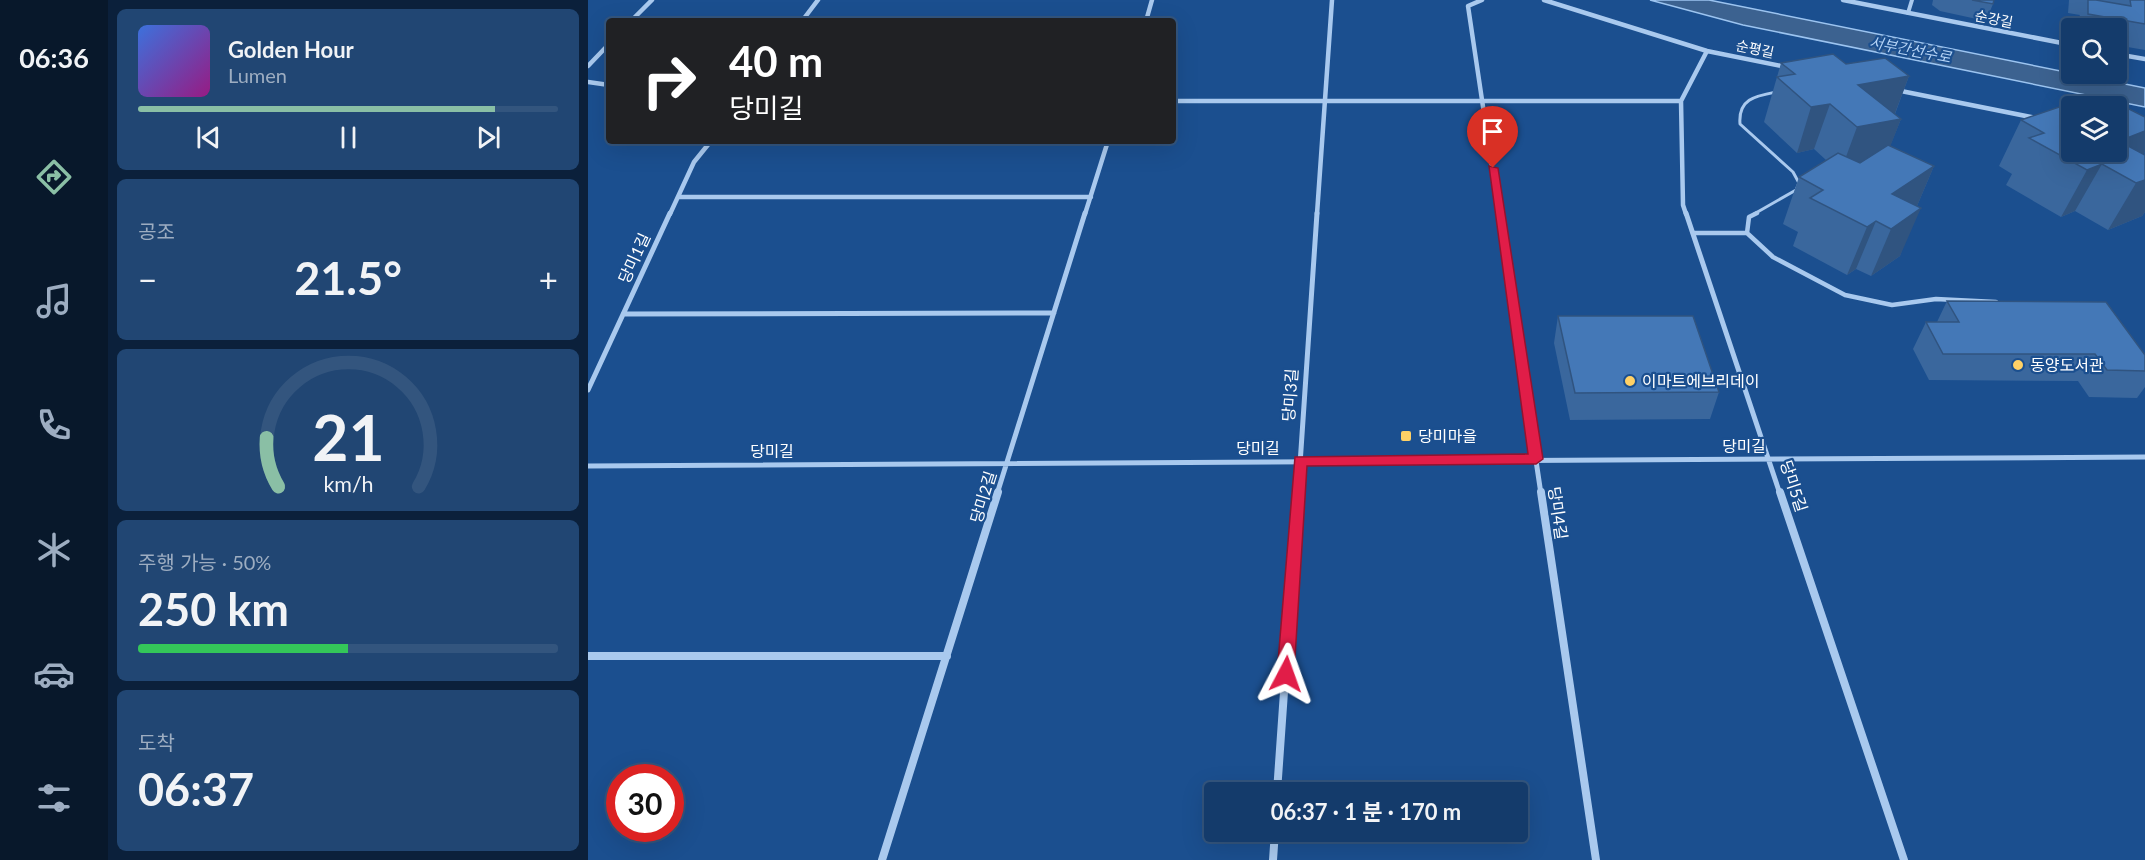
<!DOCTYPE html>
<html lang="ko">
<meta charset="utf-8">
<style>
body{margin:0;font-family:Lato,"Noto Sans KR",sans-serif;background:#214673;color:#f1f3f6;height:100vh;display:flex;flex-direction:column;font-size:22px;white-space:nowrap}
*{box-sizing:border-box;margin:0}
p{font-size:20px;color:#9dadc1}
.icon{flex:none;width:33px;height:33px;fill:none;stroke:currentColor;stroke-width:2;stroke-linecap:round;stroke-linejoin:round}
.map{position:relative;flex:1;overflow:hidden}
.details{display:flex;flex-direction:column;gap:9px;padding:9px;background:#0b203b;width:480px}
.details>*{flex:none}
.hud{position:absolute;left:18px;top:18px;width:570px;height:126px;border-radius:6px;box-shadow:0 6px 24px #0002,0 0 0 2px #33557e;background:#202124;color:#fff;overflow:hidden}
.tools{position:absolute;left:1473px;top:18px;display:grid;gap:12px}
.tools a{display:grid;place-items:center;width:66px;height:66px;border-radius:6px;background:#143b6b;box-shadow:0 6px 24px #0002,0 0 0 2px #33557e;font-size:30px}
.speed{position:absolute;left:18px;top:764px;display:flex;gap:12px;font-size:30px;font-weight:700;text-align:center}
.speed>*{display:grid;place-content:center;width:78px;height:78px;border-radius:50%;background:#143b6b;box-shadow:0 6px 24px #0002,0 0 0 2px #33557e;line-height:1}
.speed .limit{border:9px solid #d22;background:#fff;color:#111}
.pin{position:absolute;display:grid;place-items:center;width:51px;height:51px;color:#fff;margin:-62px -26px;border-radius:50% 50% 50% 0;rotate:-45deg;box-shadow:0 0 6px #0007}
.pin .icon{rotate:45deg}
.me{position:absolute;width:66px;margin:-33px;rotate:4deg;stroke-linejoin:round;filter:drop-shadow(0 0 4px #0008)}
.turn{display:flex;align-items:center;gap:21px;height:126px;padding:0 24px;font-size:27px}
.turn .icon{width:78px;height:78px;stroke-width:2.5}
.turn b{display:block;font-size:42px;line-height:51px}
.big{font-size:45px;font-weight:700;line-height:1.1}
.details .tile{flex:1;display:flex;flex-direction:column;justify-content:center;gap:9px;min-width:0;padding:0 21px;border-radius:9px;background:#214673}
.details .dial{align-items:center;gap:0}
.dial svg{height:156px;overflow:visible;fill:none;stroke:#33557e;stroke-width:7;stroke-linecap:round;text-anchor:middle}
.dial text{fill:#f1f3f6;stroke:none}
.song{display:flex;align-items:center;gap:18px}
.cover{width:72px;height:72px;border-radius:9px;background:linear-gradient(135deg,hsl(220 70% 55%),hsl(310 70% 35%))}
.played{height:6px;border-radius:3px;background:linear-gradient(90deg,#8abfa5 85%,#33557e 85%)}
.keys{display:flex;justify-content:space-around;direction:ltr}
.heat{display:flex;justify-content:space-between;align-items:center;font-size:33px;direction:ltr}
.charge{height:9px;border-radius:4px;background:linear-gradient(90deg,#34c759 50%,#33557e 0)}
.trip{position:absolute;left:616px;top:782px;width:324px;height:60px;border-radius:6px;background:#143b6b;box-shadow:0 6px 24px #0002,0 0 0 2px #33557e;font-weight:700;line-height:60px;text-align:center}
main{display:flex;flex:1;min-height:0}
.menu{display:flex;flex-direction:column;width:108px;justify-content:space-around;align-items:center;background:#08182b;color:#9dadc1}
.menu .icon{width:42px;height:42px}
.menu .current{color:#8abfa5}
.menu b{font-size:27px;color:#f1f3f6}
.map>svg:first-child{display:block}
.water{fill:#3c6290;stroke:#9cc4f0;stroke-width:1.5}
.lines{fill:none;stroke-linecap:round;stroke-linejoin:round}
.service-far1{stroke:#a9c9ee;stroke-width:3}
.service{stroke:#a9c9ee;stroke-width:4.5}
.pedestrian{stroke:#a9c9ee;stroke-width:4}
.minor-far2{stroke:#a9c9ee;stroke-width:4.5}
.minor-far1{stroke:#a9c9ee;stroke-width:5}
.minor{stroke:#a9c9ee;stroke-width:8}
.wall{fill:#3a679d}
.shaded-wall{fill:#305480}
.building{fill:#4478b7;stroke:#305480;stroke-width:1.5}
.route{fill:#e11d48;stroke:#92132f;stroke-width:1.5}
.poi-dot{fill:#ffd166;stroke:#1b4f8f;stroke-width:2}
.labels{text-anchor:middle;stroke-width:4.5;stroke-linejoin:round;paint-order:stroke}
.far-street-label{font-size:14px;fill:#fff;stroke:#1b4f8f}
.far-water-label{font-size:15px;font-style:italic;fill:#b5d3f5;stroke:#1b4f8f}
.street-label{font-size:16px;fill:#fff;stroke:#1b4f8f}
.poi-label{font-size:16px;fill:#fff;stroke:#1b4f8f;text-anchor:start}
</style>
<main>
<nav class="menu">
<b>06:36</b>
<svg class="icon current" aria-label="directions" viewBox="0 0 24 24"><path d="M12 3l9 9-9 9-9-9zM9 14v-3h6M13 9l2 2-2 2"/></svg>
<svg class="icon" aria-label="music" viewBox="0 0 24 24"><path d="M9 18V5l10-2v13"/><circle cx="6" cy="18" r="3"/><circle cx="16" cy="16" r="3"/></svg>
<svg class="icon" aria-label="phone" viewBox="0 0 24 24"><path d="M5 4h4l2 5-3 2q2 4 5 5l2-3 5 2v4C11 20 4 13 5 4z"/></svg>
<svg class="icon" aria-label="climate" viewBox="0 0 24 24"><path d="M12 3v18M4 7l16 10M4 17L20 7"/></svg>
<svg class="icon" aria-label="car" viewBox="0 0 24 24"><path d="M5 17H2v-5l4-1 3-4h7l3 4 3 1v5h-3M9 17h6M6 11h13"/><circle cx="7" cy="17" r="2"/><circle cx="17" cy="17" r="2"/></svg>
<svg class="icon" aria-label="filters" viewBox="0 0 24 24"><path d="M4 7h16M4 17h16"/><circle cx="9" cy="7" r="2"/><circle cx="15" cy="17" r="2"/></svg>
</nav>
<section class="details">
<div class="tile">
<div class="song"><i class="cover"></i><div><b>Golden Hour</b><p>Lumen</p></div></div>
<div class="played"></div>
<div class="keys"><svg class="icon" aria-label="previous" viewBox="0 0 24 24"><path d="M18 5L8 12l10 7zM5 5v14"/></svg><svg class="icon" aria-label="pause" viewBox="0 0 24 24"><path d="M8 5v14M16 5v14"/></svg><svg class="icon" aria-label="next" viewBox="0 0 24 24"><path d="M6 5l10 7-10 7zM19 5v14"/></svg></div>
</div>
<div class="tile"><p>공조</p>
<div class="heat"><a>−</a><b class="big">21.5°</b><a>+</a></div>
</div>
<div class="tile dial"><svg viewBox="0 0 100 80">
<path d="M14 69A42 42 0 1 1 86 69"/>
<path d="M14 69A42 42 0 0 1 8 44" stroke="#8abfa5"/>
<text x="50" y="56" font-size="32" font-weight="700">21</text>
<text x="50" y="72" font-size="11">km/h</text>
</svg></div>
<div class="tile"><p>주행 가능 · 50%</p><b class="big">250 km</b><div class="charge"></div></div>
<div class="tile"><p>도착</p><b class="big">06:37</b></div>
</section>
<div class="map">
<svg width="1557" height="860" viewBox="0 0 1557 860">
<rect width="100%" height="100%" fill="#1b4f8f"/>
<path class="water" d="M1062,0H1121L1557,88V107L1155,25Z"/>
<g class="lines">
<path class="service-far1" d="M1166,214L1208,190L1211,183L1205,172L1152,124C1150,99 1167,96 1188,92"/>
<path class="service" d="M1105,233H1159L1161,217L1169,213
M1159,233L1185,257L1257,295L1304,305L1348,299L1408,302"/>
<path class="pedestrian" d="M1320,13L1324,0"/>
<path class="minor-far2" d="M894,0L880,6L911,214
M956,0L1119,51L1198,67
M1255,0L1484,45
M43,21L64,0
M214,21L230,0
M558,21L564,0
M1528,54L1557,59
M0,66L21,44
M0,82L21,85
M1308,90L1448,118
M585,101H1093
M90,197H503
M82,214L106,162L123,141
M497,214L520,141
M729,214L744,0
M1098,214L1095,205L1093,101L1119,51"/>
<path class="minor-far1" d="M911,213L953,494
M1098,213L1192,494
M35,314L466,313
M0,390L82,213
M0,466L1557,457
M409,494L497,213
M710,494L729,213"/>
<path class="minor" d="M953,492L1008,860
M1192,492L1316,860
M0,656H359
M689,792L710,492
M294,860L410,492
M685,860L687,831"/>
</g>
<path class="wall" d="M1345,0H1406L1405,4L1398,21L1352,11L1344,5Z
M1481,0H1557V50L1528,45V28H1488V22L1492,15L1480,13Z
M1193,63L1258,64L1321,76L1307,114L1313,119L1302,146L1346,166L1329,206L1312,256L1283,276L1268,269L1259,275L1205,246L1210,232L1195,224L1211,177L1238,160L1226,149L1209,153L1176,122Z
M1477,105L1484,152L1557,117V152L1556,154L1557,155V212L1554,216L1520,230L1487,211L1473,217L1418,185L1424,174L1411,166L1433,120Z
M1359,301L1557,355V387L1549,398L1501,397L1490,381L1341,380L1325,349L1338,322H1349Z
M970,316L1131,392L1122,419L982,420L966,343Z"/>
<path class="shaded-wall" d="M1321,76L1304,121L1313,119L1295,165L1252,173L1269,127L1270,85Z
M1242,104L1226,149L1209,153L1223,107Z
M1557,131V152L1545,172L1531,141Z
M1514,164L1487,211L1473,217L1499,170Z
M1346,166L1326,213L1333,208L1312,256L1283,276L1303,229L1304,194Z
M1557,180V212L1554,216L1520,230L1548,183Z
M1288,221L1268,269L1259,275L1279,227Z"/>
<path class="building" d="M1384,0H1406L1405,4Z
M1500,0H1508L1543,6L1542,0H1557V24L1500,14Z
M1245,54L1258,64L1297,58L1321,76L1270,85L1313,119L1269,127L1242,104L1223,107L1189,77L1207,74L1193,63Z
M1529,103L1557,117V131L1531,141L1557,155V180L1548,183L1514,164L1499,170L1441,138L1456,133L1433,120L1477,105L1484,108V152H1528V106H1520Z
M1300,145L1346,166L1304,194L1333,208L1303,229L1288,221L1279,227L1222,198L1235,190L1211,177L1250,153L1272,163Z
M1359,301L1518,302L1557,355V371L1519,370L1507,354H1355L1338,322H1371Z
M970,316H1105L1131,392L987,393Z"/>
<path class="route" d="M901,166L910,168L955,459L948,464L719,466L706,674L704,679L698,681L692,679L689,674L707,457L940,454Z"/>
<g class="poi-dot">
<circle cx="1430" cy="365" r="6"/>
<circle cx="1042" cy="381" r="6"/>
<rect x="812" y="430" width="12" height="12" rx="3"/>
</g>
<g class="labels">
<g class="far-street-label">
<text transform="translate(1406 19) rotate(11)" y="5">순강길</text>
<text transform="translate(1167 49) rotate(12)" y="5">순평길</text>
</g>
<g class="far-water-label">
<text transform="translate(1322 50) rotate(11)" y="5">서부간선수로</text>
</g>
<g class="street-label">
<text transform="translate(46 258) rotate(-65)" y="6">당미1길</text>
<text transform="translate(702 395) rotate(-86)" y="6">당미3길</text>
<text x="1156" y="452">당미길</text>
<text x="670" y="454">당미길</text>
<text x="184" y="457">당미길</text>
<text transform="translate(1206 486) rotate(72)" y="6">당미5길</text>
<text transform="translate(395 497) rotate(-73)" y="6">당미2길</text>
<text transform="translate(970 513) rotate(82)" y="6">당미4길</text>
</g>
<g class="poi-label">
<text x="1442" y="371">동양도서관</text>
<text x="1054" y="387">이마트에브리데이</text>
<text x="830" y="442">당미마을</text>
</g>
</g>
</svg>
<div class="tools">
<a><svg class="icon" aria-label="search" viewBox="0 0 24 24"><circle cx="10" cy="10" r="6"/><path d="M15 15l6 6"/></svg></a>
<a><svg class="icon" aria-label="layers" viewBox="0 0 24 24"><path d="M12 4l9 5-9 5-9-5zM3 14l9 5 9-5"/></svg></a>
</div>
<div class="speed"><div class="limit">30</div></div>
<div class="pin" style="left:905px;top:168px;background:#d93025"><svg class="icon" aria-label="arrive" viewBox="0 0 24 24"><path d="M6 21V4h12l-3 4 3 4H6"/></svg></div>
<svg class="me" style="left:698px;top:674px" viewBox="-20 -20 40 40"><path d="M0-17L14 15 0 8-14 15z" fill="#e11d48" stroke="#fff" stroke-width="4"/></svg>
<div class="trip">06:37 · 1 분 · 170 m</div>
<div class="hud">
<div class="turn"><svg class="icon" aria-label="right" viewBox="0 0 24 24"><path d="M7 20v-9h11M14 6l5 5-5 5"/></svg><div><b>40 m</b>당미길</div></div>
</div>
</div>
</main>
